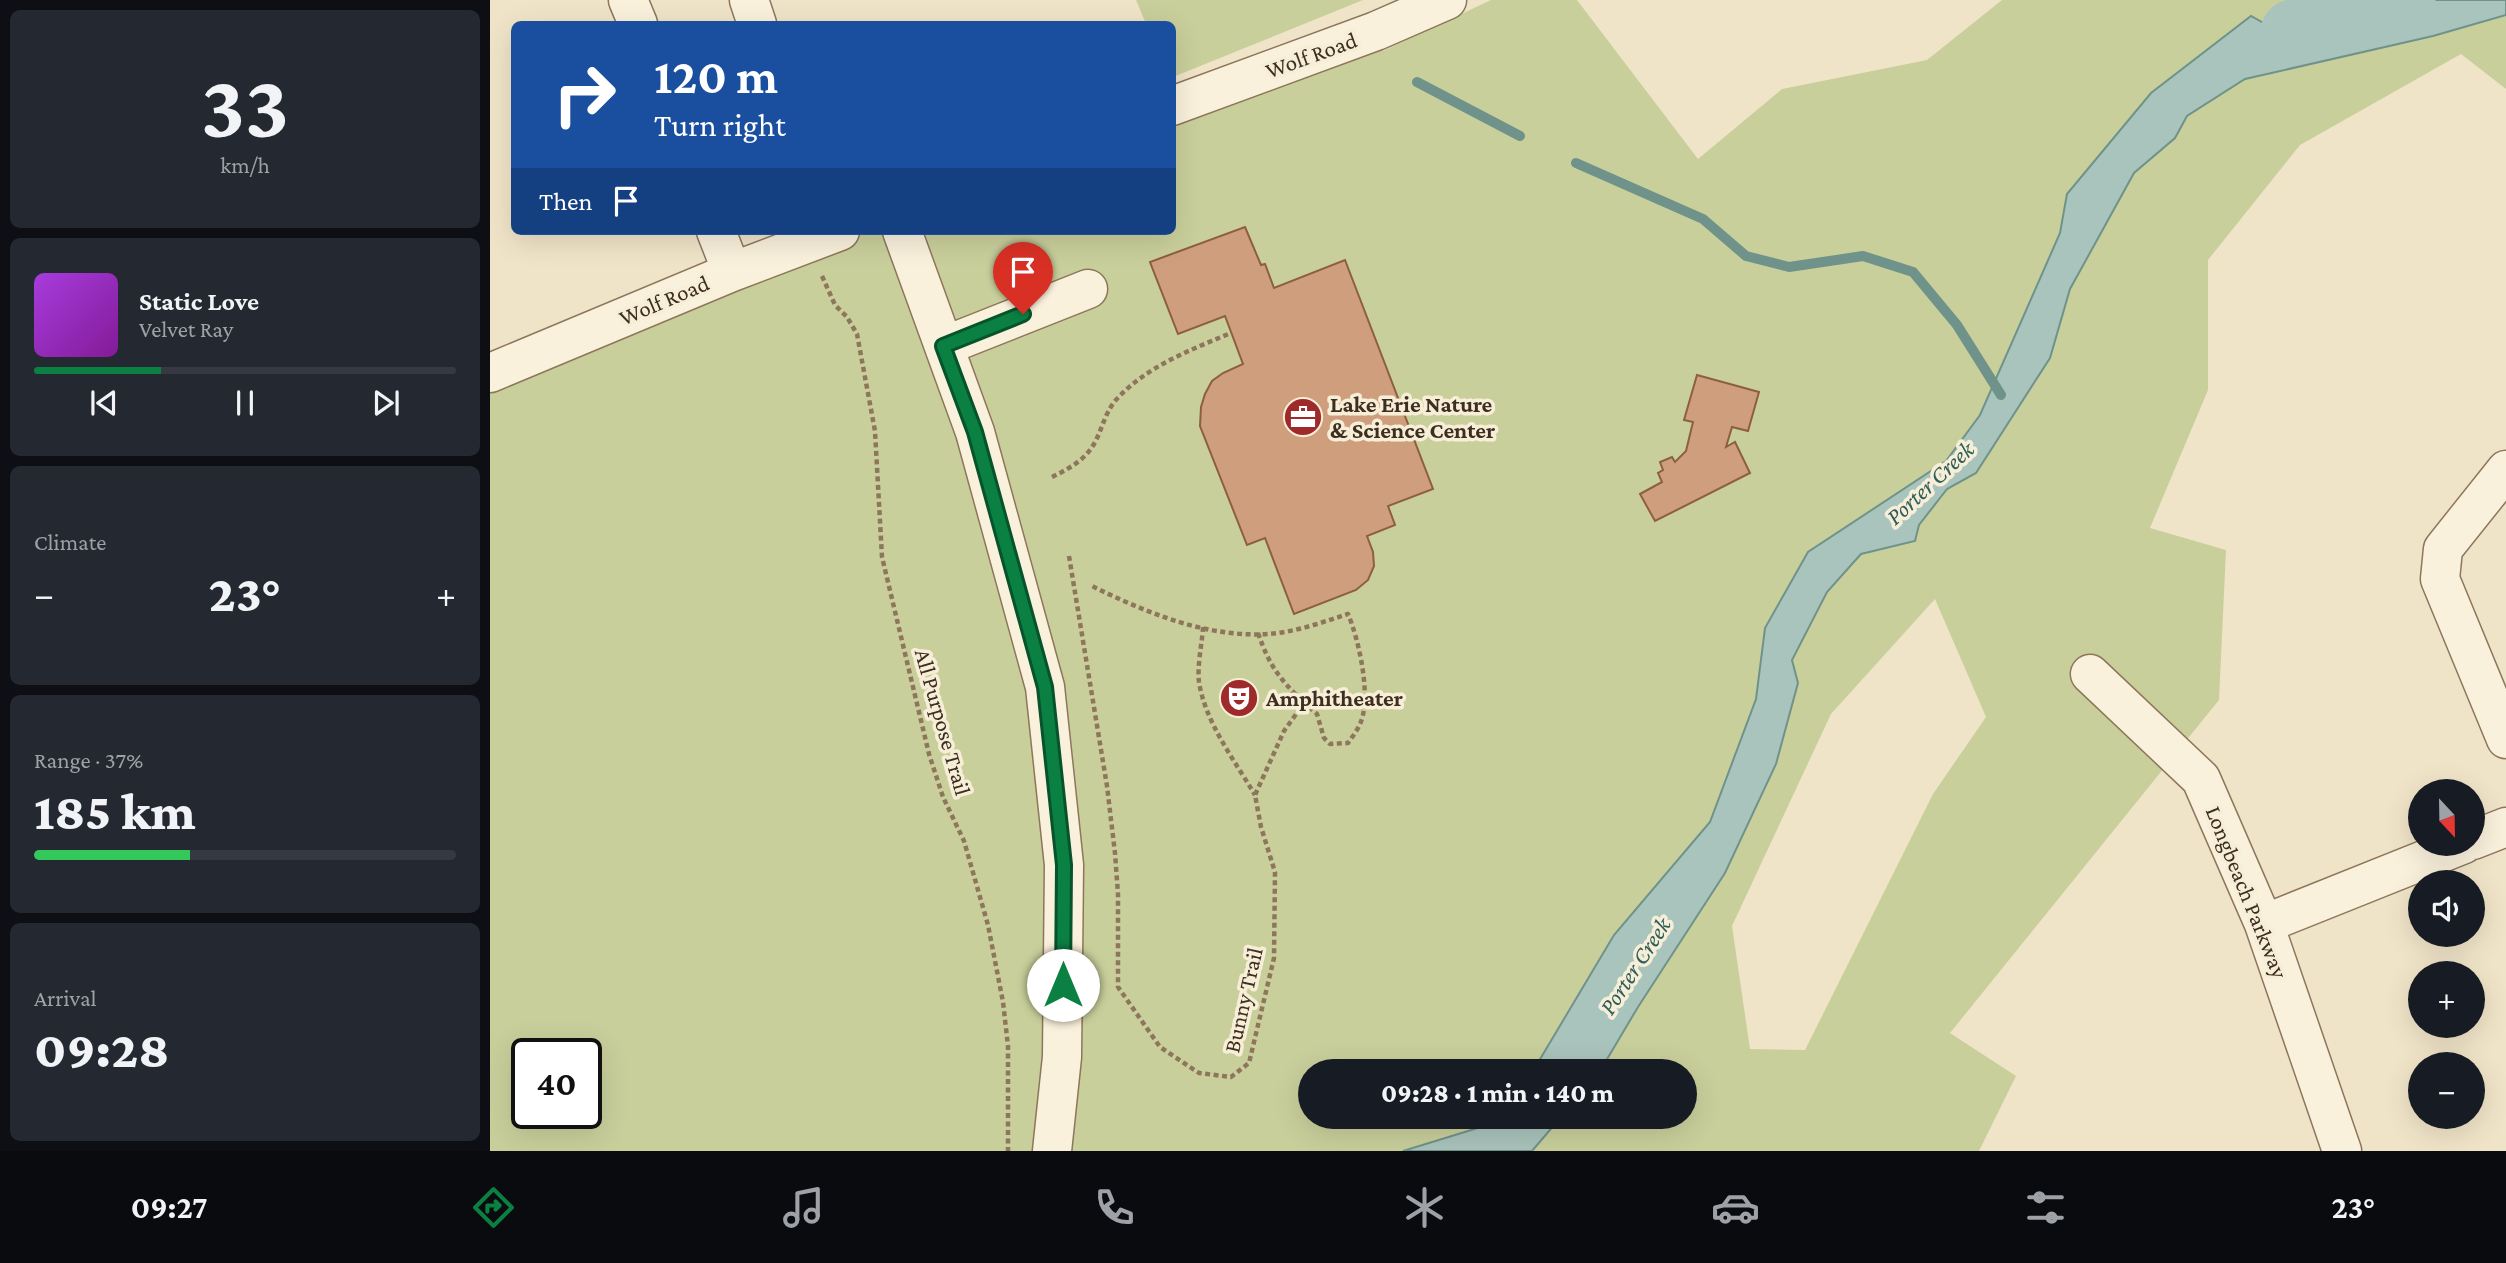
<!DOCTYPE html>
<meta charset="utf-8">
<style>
body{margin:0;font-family:"Crimson Pro",serif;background:#242831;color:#f1f3f6;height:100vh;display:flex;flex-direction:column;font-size:26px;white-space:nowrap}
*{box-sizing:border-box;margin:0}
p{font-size:23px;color:#9ea1a6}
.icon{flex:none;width:38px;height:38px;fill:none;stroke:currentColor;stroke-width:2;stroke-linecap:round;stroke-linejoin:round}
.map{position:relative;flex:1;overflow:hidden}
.drawer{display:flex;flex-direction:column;gap:10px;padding:10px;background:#0d0f14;width:490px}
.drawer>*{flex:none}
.banner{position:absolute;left:21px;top:21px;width:665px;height:214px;border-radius:10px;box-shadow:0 7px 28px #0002;background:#1a4fa0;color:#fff;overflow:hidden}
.needle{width:46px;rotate:158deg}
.tools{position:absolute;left:1918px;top:779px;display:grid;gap:14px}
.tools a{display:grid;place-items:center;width:77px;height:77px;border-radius:50%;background:#171b24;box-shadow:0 7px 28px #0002;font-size:35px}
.speed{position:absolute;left:21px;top:1038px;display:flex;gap:14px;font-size:35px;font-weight:700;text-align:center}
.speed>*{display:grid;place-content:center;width:91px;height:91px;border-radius:50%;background:#171b24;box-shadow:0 7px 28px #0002;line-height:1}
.speed .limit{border:4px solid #111;border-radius:10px;background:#fff;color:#111}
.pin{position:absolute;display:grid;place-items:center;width:60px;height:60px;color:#fff;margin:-72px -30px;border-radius:50% 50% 50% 0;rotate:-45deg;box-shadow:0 0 7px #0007}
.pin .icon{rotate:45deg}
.me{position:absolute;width:77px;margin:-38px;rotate:0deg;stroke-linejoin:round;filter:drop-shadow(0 0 5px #0008)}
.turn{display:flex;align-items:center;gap:24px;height:147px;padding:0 28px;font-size:32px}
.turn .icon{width:91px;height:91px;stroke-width:2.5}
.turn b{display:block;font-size:49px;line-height:60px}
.then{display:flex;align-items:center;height:66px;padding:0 28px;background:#0003;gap:14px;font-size:26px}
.big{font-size:52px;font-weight:800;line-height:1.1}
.drawer .card{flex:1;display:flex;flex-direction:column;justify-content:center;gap:10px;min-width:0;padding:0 24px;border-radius:10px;background:#242831}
.drawer .dial{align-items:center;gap:0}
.dial b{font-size:91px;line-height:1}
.song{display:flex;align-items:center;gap:21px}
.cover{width:84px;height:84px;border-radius:10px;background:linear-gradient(135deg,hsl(280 70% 55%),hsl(290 70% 35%))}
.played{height:7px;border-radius:4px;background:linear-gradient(90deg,#0b8043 30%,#363941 30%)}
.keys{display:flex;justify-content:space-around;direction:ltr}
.heat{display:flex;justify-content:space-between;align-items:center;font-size:38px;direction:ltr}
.charge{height:10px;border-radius:5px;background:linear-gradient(90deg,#34c759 37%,#363941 0)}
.trip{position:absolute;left:808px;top:1059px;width:399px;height:70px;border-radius:35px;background:#171b24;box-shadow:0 7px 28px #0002;font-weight:800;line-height:70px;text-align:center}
.tabs{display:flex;height:112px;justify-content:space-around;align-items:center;background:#090b0e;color:#9ea1a6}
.tabs .icon{width:49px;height:49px}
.tabs .on{color:#0b8043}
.tabs b{font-size:32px;color:#f1f3f6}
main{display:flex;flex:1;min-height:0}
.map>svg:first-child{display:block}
.green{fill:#c9cf9b;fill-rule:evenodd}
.water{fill:#a9c4bc;stroke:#6f938a;stroke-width:2}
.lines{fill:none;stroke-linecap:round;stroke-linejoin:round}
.stream{stroke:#6f938a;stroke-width:10}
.river{stroke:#a9c4bc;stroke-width:65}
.building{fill:#cf9f7d;stroke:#8d5f41;stroke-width:2}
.minor-casing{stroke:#8d765c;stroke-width:41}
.path{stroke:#8d765c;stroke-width:4.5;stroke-dasharray:5 3.5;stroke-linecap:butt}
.minor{stroke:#faf1dc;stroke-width:38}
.route-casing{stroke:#07532c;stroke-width:18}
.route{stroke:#0b8043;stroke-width:12}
.labels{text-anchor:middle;stroke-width:7;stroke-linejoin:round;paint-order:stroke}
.street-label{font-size:23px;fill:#3d2e20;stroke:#f7eed8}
.poi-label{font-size:23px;font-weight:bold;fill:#3d2e20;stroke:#f7eed8;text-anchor:start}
.water-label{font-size:24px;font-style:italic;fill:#2f5d5a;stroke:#f7eed8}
</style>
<main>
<section class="drawer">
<div class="card dial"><b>33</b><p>km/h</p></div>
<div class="card">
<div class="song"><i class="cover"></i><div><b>Static Love</b><p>Velvet Ray</p></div></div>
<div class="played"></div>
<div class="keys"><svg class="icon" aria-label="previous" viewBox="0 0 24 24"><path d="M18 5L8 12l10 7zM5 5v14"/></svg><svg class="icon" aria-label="pause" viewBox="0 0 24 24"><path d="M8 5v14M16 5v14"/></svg><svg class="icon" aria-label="next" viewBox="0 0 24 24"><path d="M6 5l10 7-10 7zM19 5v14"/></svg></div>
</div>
<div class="card"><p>Climate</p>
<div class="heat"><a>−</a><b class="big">23°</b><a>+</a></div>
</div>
<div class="card"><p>Range · 37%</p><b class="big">185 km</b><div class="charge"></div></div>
<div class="card"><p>Arrival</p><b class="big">09:28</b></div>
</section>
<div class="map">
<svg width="2016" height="1151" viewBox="0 0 2016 1151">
<rect width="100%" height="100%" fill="#f0e4c8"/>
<path class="green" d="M646,0H873L683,77L682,24H656Z
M1001,0H1087L1208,159L1292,89L1437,60L1512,0H2016V89L1971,54L1810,145L1718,260V390L1660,528L1736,550L1729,700L1460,1033L1526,1076L1489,1151H0V374L350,231H682L683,106L886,31L893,51ZM1445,599L1496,717L1443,794L1315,1050L1260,1049L1242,926L1341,714ZM37,1054H96V1113H37ZM821,1071H1195V1116H821Z"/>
<path class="water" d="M1914,0H2016V15L1943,36L1755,79L1697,116L1685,138L1644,173L1580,289L1560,358L1486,473L1457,489L1429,525L1425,541L1371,554L1337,592L1302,660L1308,683L1286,764L1235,873L1148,1007L1110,1071H1043L1124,935L1220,822L1266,699L1275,628L1318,552L1456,461L1490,415L1570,233L1577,194L1661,93L1761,16L1779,26L1898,6Z
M1016,1117H1071L1042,1151H913L1014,1120Z"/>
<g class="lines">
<path class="stream" d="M927,82L1030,136
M1086,163L1213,219L1256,256L1299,267L1373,256L1423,272L1467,325L1511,395"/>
<path class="river" d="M1803,32L1913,0"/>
</g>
<path class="building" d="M755,227L771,265L775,264L784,288L855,260L943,489L898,506L905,525L877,536L883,552L884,566L878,580L866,590L804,614L775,538L757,545L710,426L711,407L715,394L722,381L733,373L753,364L735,316L688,334L660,262Z
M1207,375L1269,392L1258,431L1242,427L1236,447L1245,442L1260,473L1165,521L1150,494L1172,482L1168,473L1173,470L1170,462L1182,457L1185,462L1196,451L1203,422L1194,420Z"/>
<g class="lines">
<g class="minor-casing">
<path id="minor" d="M138,0L148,24
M259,0L267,24
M682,106L886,31L957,0
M226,231L242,272
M412,231L485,432L555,687L574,865L572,1057L562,1151
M454,346L598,289
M0,373L242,272L350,231
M2016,470L1953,549L1950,579L2016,739
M1600,674L1711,779L1774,924L1852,1151
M1983,840L2016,827
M1774,924L1974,844"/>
</g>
<path class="path" d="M332,276L345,305L357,317L367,334L385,431L392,557L439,754L453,797L474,841L498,925L513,1002L518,1046V1151
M562,477C578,469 594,461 604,444C612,430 614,415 625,401C655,367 700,350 741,333
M579,556L617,786L625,853L628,894V987L670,1047L709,1073L741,1077L759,1063L784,958L785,872L771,827L765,795L794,731L814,703L827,714L834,738L840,744L858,743C862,737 867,731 870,724C882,698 869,640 858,614C833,622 806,632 779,634C717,638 657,613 602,586
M713,627C712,645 707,665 709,682C715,722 745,761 765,795
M768,633C780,667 789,678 814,703"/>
<use href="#minor" class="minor"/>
</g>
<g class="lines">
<g class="route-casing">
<path id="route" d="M533,314L453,346L485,432L555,687L574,865L573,985"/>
</g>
<use href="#route" class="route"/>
</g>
<defs>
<g id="office-disc" transform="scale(2.0125)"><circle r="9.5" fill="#9e2a2b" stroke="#f7eed8"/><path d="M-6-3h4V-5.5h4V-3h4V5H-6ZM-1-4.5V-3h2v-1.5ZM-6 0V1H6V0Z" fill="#fff"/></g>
<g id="theatre-disc" transform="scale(2.0125)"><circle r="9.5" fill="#9e2a2b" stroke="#f7eed8"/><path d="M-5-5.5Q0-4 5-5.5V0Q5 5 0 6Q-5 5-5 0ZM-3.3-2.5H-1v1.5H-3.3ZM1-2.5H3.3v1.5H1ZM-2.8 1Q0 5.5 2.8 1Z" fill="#fff"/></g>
</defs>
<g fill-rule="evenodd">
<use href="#office-disc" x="813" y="417"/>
<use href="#theatre-disc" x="749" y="698"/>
</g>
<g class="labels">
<g class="street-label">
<text transform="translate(821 55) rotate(-20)" y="8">Wolf Road</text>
<text transform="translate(174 300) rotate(-23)" y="8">Wolf Road</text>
<text transform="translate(453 722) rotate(74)" y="8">All Purpose Trail</text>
<text transform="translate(1757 892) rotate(68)" y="8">Longbeach Parkway</text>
<text transform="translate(753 1000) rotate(-77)" y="8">Bunny Trail</text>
</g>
<g class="poi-label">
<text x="840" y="412">Lake Erie Nature<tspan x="840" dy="26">&amp; Science Center</tspan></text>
<text x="776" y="706">Amphitheater</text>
</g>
<g class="water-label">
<text transform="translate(1440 483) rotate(-43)" y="8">Porter Creek</text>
<text transform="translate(1145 966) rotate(-57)" y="8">Porter Creek</text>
</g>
</g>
</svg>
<div class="tools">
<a><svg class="needle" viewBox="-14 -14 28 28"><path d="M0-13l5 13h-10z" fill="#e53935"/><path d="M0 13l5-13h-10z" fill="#9ea1a6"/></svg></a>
<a><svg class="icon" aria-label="sound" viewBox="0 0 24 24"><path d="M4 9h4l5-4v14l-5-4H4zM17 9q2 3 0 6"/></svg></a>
<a>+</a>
<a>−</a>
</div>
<div class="speed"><div class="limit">40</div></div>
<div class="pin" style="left:533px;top:314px;background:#d93025"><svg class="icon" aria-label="arrive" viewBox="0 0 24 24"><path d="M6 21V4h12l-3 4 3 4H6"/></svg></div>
<svg class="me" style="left:573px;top:985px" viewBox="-20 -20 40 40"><circle r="19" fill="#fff"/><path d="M0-13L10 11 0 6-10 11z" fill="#0b8043"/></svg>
<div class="trip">09:28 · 1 min · 140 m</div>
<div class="banner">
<div class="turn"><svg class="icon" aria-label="right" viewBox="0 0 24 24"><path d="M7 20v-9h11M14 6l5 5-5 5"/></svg><div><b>120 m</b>Turn right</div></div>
<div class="then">Then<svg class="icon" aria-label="arrive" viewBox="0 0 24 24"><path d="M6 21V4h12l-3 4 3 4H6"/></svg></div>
</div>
</div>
</main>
<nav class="tabs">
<b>09:27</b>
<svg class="icon on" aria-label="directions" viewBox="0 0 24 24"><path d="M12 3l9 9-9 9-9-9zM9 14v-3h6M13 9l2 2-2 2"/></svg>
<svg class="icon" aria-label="music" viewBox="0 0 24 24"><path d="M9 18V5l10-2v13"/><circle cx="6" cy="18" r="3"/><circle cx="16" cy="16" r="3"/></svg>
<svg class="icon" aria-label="phone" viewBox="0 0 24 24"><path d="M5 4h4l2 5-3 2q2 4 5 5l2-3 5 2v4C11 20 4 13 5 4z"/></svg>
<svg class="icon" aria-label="climate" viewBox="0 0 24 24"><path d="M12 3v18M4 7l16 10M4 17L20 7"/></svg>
<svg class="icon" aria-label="car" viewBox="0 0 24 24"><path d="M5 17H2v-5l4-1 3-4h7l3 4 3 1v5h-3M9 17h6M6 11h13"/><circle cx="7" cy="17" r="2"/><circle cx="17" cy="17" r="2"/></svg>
<svg class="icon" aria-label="filters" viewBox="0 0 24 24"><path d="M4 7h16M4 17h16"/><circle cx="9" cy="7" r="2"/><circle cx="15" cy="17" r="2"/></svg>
<b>23°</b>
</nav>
